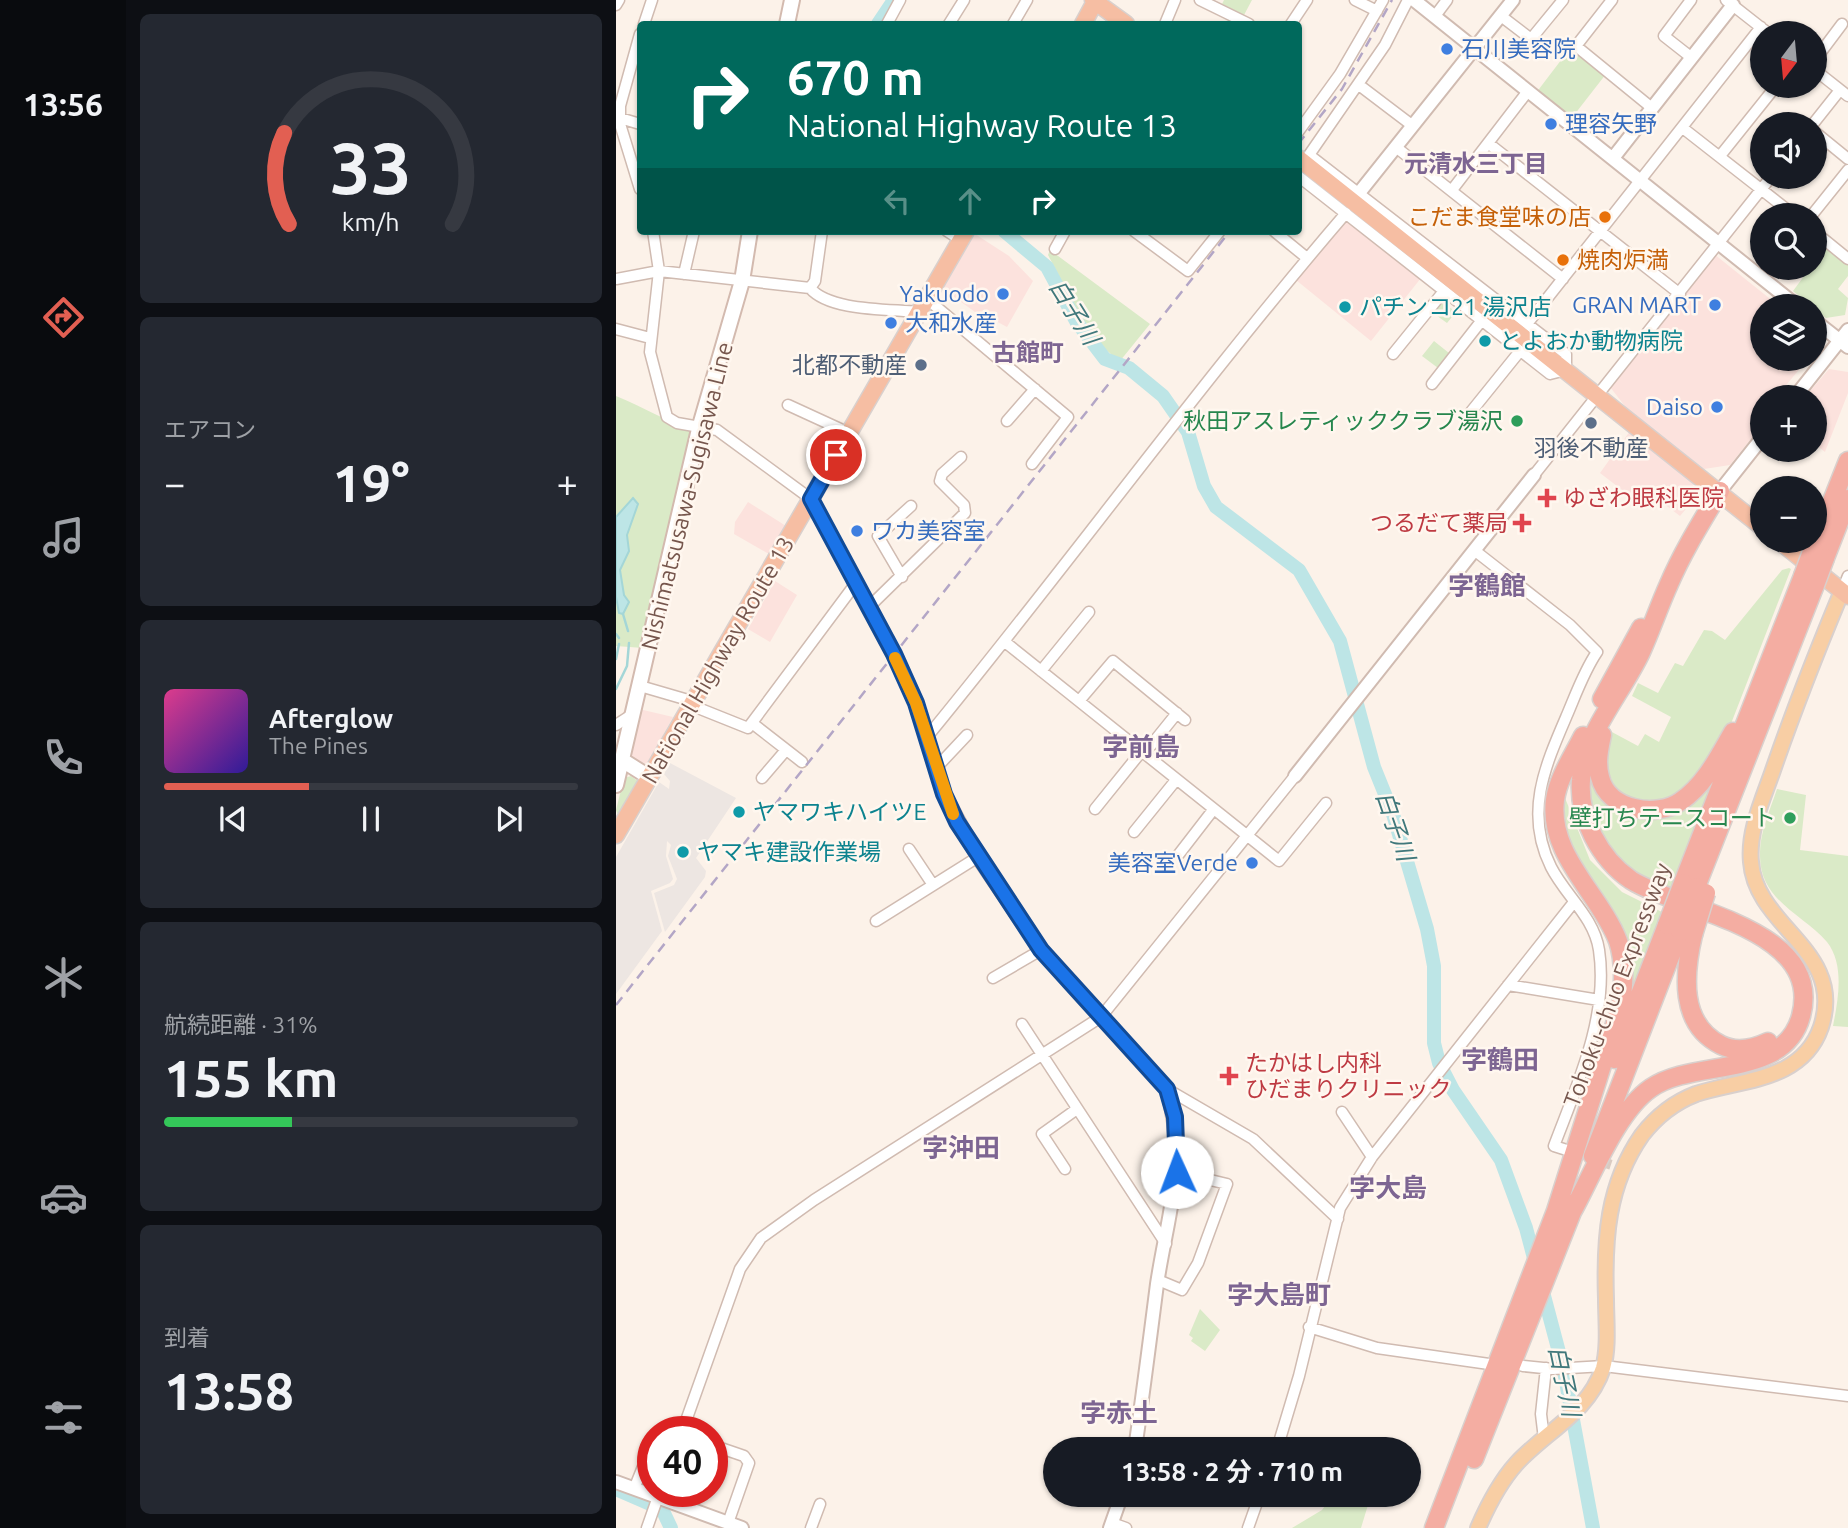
<!DOCTYPE html>
<html lang="ja">
<meta charset="utf-8">
<style>
body{margin:0;font-family:Ubuntu,"Noto Sans JP",sans-serif;background:#242831;color:#f1f3f6;height:100vh;display:flex;flex-direction:column;font-size:26px;white-space:nowrap}
*{box-sizing:border-box;margin:0}
p{font-size:23px;color:#9ea1a6}
.icon{flex:none;width:38px;height:38px;fill:none;stroke:currentColor;stroke-width:2;stroke-linecap:round;stroke-linejoin:round}
.map{position:relative;flex:1;overflow:hidden}
.sheet{display:flex;flex-direction:column;gap:14px;padding:14px;background:#0d0f14;width:490px}
.sheet>*{flex:none}
.guide{position:absolute;left:21px;top:21px;width:665px;height:214px;border-radius:7px;box-shadow:0 2px 5px #0004;background:#00695c;color:#fff;overflow:hidden}
.needle{width:46px;rotate:196deg}
.tools{position:absolute;left:1134px;top:21px;display:grid;gap:14px}
.tools a{display:grid;place-items:center;width:77px;height:77px;border-radius:50%;background:#171b24;box-shadow:0 2px 5px #0004;font-size:35px}
.speed{position:absolute;left:21px;top:1416px;display:flex;gap:14px;font-size:35px;font-weight:700;text-align:center}
.speed>*{display:grid;place-content:center;width:91px;height:91px;border-radius:50%;background:#171b24;box-shadow:0 2px 5px #0004;line-height:1}
.speed .limit{border:10px solid #d22;background:#fff;color:#111}
.pin{position:absolute;display:grid;place-items:center;width:60px;height:60px;color:#fff;margin:-30px;border:4px solid #fff;border-radius:50%;box-shadow:0 2px 7px #0007}
.me{position:absolute;width:77px;margin:-38px;rotate:358deg;stroke-linejoin:round;filter:drop-shadow(0 0 5px #0008)}
.turn{display:flex;align-items:center;gap:24px;height:147px;padding:0 35px;font-size:32px}
.turn .icon{width:91px;height:91px;stroke-width:2.5}
.turn b{display:block;font-size:49px;line-height:60px}
.lanes{display:flex;align-items:center;height:66px;padding:0 35px;background:#0003;justify-content:center;gap:35px;direction:ltr}
.lanes .off{opacity:.35}
.big{font-size:52px;font-weight:700;line-height:1.1}
.sheet .card{flex:1;display:flex;flex-direction:column;justify-content:center;gap:10px;min-width:0;padding:0 24px;border-radius:10px;background:#242831}
.sheet .dial{align-items:center;gap:0}
.dial svg{height:182px;overflow:visible;fill:none;stroke:#363941;stroke-width:7;stroke-linecap:round;text-anchor:middle}
.dial text{fill:#f1f3f6;stroke:none}
.song{display:flex;align-items:center;gap:21px}
.cover{width:84px;height:84px;border-radius:10px;background:linear-gradient(135deg,hsl(330 70% 55%),hsl(250 70% 35%))}
.played{height:7px;border-radius:4px;background:linear-gradient(90deg,#e25f52 35%,#363941 35%)}
.keys{display:flex;justify-content:space-around;direction:ltr}
.heat{display:flex;justify-content:space-between;align-items:center;font-size:38px;direction:ltr}
.charge{height:10px;border-radius:5px;background:linear-gradient(90deg,#34c759 31%,#363941 0)}
.trip{position:absolute;left:427px;top:1437px;width:378px;height:70px;border-radius:35px;background:#171b24;box-shadow:0 2px 5px #0004;font-weight:700;line-height:70px;text-align:center}
main{display:flex;flex:1;min-height:0}
.menu{display:flex;flex-direction:column;width:126px;justify-content:space-around;align-items:center;background:#090b0e;color:#9ea1a6}
.menu .icon{width:49px;height:49px}
.menu .on{color:#e25f52}
.menu b{font-size:32px;color:#f1f3f6}
.map>svg:first-child{display:block}
.commercial{fill:#fce2dd}
.industrial{fill:#ede6e2}
.green{fill:#daeac7}
.water{fill:#bde5e6;stroke:#a4d6d7;stroke-width:2}
.lines{fill:none;stroke-linecap:round;stroke-linejoin:round}
.stream{stroke:#a4d6d7;stroke-width:2.5}
.river{stroke:#bde5e6;stroke-width:14}
.minor-tunnel{stroke:#dacbc2;stroke-width:10;stroke-dasharray:10 5;stroke-linecap:butt}
.minor-casing{stroke:#d0bbb1;stroke-width:13}
.tertiary-casing{stroke:#d0bbb1;stroke-width:16}
.secondary-casing{stroke:#d3baaf;stroke-width:18}
.primary-casing{stroke:#d9d0cd;stroke-width:18}
.trunk-casing{stroke:#d9d0cd;stroke-width:19}
.motorway-casing{stroke:#d9d0cd;stroke-width:21}
.minor{stroke:#fff;stroke-width:10}
.tertiary{stroke:#fff;stroke-width:12}
.secondary{stroke:#fff;stroke-width:14}
.primary{stroke:#f8cea4;stroke-width:14}
.trunk{stroke:#f6bea3;stroke-width:16}
.motorway{stroke:#f4ada2;stroke-width:18}
.rail{stroke:#b3a6c6;stroke-width:2.5;stroke-dasharray:10 7;stroke-linecap:butt}
.motorway-bridge-casing{stroke:#d9d0cd;stroke-width:21;stroke-linecap:butt}
.motorway-bridge{stroke:#f4ada2;stroke-width:18}
.route-casing{stroke:#114b97;stroke-width:18}
.route{stroke:#1a73e8;stroke-width:12}
.slow{stroke:#f59e0b;stroke-width:12}
.shop-dot{fill:#3f7fe0;stroke:#fff7ef;stroke-width:2.5}
.food-dot{fill:#e8710a;stroke:#fff7ef;stroke-width:2.5}
.culture-dot{fill:#0f9aa8;stroke:#fff7ef;stroke-width:2.5}
.service-dot{fill:#5c6f8a;stroke:#fff7ef;stroke-width:2.5}
.leisure-dot{fill:#2e9e5b;stroke:#fff7ef;stroke-width:2.5}
.health-dot{fill:#e0444e;stroke:#fff7ef;stroke-width:2.5}
.labels{text-anchor:middle;stroke-width:5;stroke-linejoin:round;paint-order:stroke}
.shop-label{font-size:23px;fill:#366cbe;stroke:#fff7ef;text-anchor:start}
.food-label{font-size:23px;fill:#c56008;stroke:#fff7ef;text-anchor:end}
.culture-label{font-size:23px;fill:#0d838f;stroke:#fff7ef;text-anchor:start}
.service-label{font-size:23px;fill:#4e5e75;stroke:#fff7ef;text-anchor:end}
.leisure-label{font-size:23px;fill:#27864d;stroke:#fff7ef;text-anchor:end}
.street-label{font-size:23px;fill:#76564d;stroke:#fff7ef}
.health-label{font-size:23px;fill:#be3a42;stroke:#fff7ef;text-anchor:start}
.neighbourhood-label{font-size:24px;font-weight:bold;fill:#7d6592;stroke:#fff7ef}
.water-label{font-size:24px;font-style:italic;fill:#40787b;stroke:#fff7ef}
.quarter-label{font-size:26px;font-weight:bold;fill:#7d6592;stroke:#fff7ef}
</style>
<main>
<nav class="menu">
<b>13:56</b>
<svg class="icon on" aria-label="directions" viewBox="0 0 24 24"><path d="M12 3l9 9-9 9-9-9zM9 14v-3h6M13 9l2 2-2 2"/></svg>
<svg class="icon" aria-label="music" viewBox="0 0 24 24"><path d="M9 18V5l10-2v13"/><circle cx="6" cy="18" r="3"/><circle cx="16" cy="16" r="3"/></svg>
<svg class="icon" aria-label="phone" viewBox="0 0 24 24"><path d="M5 4h4l2 5-3 2q2 4 5 5l2-3 5 2v4C11 20 4 13 5 4z"/></svg>
<svg class="icon" aria-label="climate" viewBox="0 0 24 24"><path d="M12 3v18M4 7l16 10M4 17L20 7"/></svg>
<svg class="icon" aria-label="car" viewBox="0 0 24 24"><path d="M5 17H2v-5l4-1 3-4h7l3 4 3 1v5h-3M9 17h6M6 11h13"/><circle cx="7" cy="17" r="2"/><circle cx="17" cy="17" r="2"/></svg>
<svg class="icon" aria-label="filters" viewBox="0 0 24 24"><path d="M4 7h16M4 17h16"/><circle cx="9" cy="7" r="2"/><circle cx="15" cy="17" r="2"/></svg>
</nav>
<section class="sheet">
<div class="card dial"><svg viewBox="0 0 100 80">
<path d="M14 69A42 42 0 1 1 86 69"/>
<path d="M14 69A42 42 0 0 1 12 29" stroke="#e25f52"/>
<text x="50" y="56" font-size="32" font-weight="700">33</text>
<text x="50" y="72" font-size="11">km/h</text>
</svg></div>
<div class="card"><p>エアコン</p>
<div class="heat"><a>−</a><b class="big">19°</b><a>+</a></div>
</div>
<div class="card">
<div class="song"><i class="cover"></i><div><b>Afterglow</b><p>The Pines</p></div></div>
<div class="played"></div>
<div class="keys"><svg class="icon" aria-label="previous" viewBox="0 0 24 24"><path d="M18 5L8 12l10 7zM5 5v14"/></svg><svg class="icon" aria-label="pause" viewBox="0 0 24 24"><path d="M8 5v14M16 5v14"/></svg><svg class="icon" aria-label="next" viewBox="0 0 24 24"><path d="M6 5l10 7-10 7zM19 5v14"/></svg></div>
</div>
<div class="card"><p>航続距離 · 31%</p><b class="big">155 km</b><div class="charge"></div></div>
<div class="card"><p>到着</p><b class="big">13:58</b></div>
</section>
<div class="map">
<svg width="1232" height="1528" viewBox="0 0 1232 1528">
<rect width="100%" height="100%" fill="#fcf2e9"/>
<path class="commercial" d="M729,219L805,278L755,341L680,280Z
M359,234L393,256L417,281L391,327L376,319L373,322L327,289Z
M1098,254L1163,306H1146V359H1192L1160,397H1146V425L1114,465L1088,469L1012,410L994,387Z
M1213,369L1232,372V393L1209,452L1199,444V397H1189Z
M1014,431L1076,481L1080,497L1064,516L1023,485L1014,496L984,473Z
M132,502L170,526L153,554L118,534L119,522Z
M159,581L181,595L154,642L132,629Z
M23,709L57,717L31,764L11,757Z"/>
<path class="industrial" d="M54,763L120,798L80,858L90,871L89,877L49,932L38,893L58,885L61,879L52,856L55,845L51,841L50,856L57,879L54,883L35,891L46,931L0,994V857L43,782L53,789L54,781L48,774Z"/>
<path class="green" d="M608,0H636L628,15L606,4Z
M955,47L990,74L955,119L920,93Z
M1210,247L1232,264V276L1222,289L1232,298L1229,315L1210,318L1177,291L1194,268H1199V262Z
M434,250L534,324L504,361C468,337 453,293 432,255Z
M825,301L840,312L831,323L817,313Z
M818,341L833,353L822,368L806,356Z
M0,396C27,407 51,422 80,431L27,648L0,646Z
M1173,568L1175,569L1111,734L1070,791L1036,805L1007,797C991,778 985,756 994,731L1022,746L1029,734L1043,742L1055,717L1016,696L1022,683L1042,693L1059,663L1067,666L1088,630L1096,631L1109,640L1166,570Z
M1106,767L1055,893C999,864 976,842 970,776L977,768L1026,816Z
M15,776L23,782L5,815H2L0,810L8,778Z
M945,788L974,860L1006,892L1048,913L1017,996L1012,994L1014,970L946,825Z
M1161,789L1190,795L1184,850L1232,856V1027L1217,1026C1222,1000 1229,965 1211,942C1187,914 1144,901 1144,856C1143,834 1154,810 1161,789Z
M584,1309L604,1330L589,1351L575,1341L577,1338L573,1335Z
M717,1495H755L745,1528H676L706,1510Z"/>
<path class="water" d="M17,498L22,504L11,535L13,551L4,570L8,595L13,602L7,614L3,613L0,597V517Z"/>
<g class="lines">
<path class="stream" d="M7,614L12,631
M0,634L3,638
M0,659L3,644
M0,689L11,666L13,643"/>
<path class="river" d="M262,24L278,0
M388,231L431,267L460,321L489,359L513,368L547,396L572,432L588,486L600,507L683,570L724,641L758,767L777,814L811,929L818,966V1043L823,1063L837,1090L885,1160L910,1228L948,1371L977,1528
M0,1489L46,1509L55,1528"/>
<path class="minor-tunnel" d="M957,1152L999,1166"/>
<g class="minor-casing">
<path id="minor" d="M584,0L633,24
M739,0L761,11
M996,0L960,46L1036,108
M1075,0L1048,36L1076,58
M1110,0L1152,33
M0,5L3,0
M819,16L831,0
M885,16L915,39L947,0
M28,24L36,0
M271,24L284,0
M333,24L348,0
M397,24L411,0
M549,24L559,0
M675,24L691,0
M24,34L4,106V124L24,189
M1199,60L1226,24
M1199,70L1232,96
M743,85L797,126
M4,118L24,124
M1197,124L1224,90
M1068,129L1178,215
M682,132L724,74L767,0
M1199,132L1232,159
M872,143L1064,294
M781,148L947,279
M1104,156L1160,86
M682,176L934,374L950,370V354L693,155L769,45L792,0
M836,190L912,91
M1196,215L1232,170
M37,231L43,271L34,352L51,417L61,423L101,430L195,499
M331,231L345,240
M518,231L572,271L604,231
M658,231L691,258
M1199,232L1232,259
M439,249L449,231
M68,274L78,231
M0,279L43,271L194,288
M194,288C213,311 272,309 302,312
M194,288L199,281L206,231
M311,299L452,417L416,464
M911,324L1145,27
M0,329L34,338
M777,354L828,291
M816,384L866,320
M172,405L233,433
M854,413L904,351
M391,421L419,389
M918,475L1155,177
M858,550L954,625L981,652C968,671 960,694 951,715C929,766 908,813 935,867C949,895 978,917 983,950C993,1016 961,1085 938,1146L957,1152
M286,577L262,536L295,506
M1226,591L1232,576
M253,607L349,513L348,505L324,481L326,474L345,457
M389,642L663,861L710,803
M425,671L473,612
M24,686L79,702
M463,701L497,661L569,720
M77,706L132,728L240,583
M136,723L186,762
M0,725L17,714
M311,737C453,564 584,383 730,213
M528,754L561,713
M320,768L351,735
M146,778L170,750
M479,809L525,752
M518,832L560,780
M293,849L317,885
M563,854L597,810
M260,921L362,857
M377,978L425,950
M892,985L983,1000
M406,1024L550,1244
M551,1089L637,1139L722,1219
M726,1112L756,1157
M449,1169L426,1134L461,1109
M542,1280L566,1290L582,1263L611,1184L561,1172
M693,1327L761,1348L873,1364
M907,1366L937,1369L988,1366L1232,1396
M66,1432L124,1269L145,1238L198,1200L485,1017L679,776
M928,1439L925,1414L930,1368
M96,1445L128,1456L133,1463L112,1523
M661,1449L683,1376L724,1208L756,1157L958,902
M18,1489L37,1442
M496,1523L510,1528
M31,1528L44,1491
M195,1528L204,1504
M632,1528L644,1494"/>
</g>
<g class="tertiary-casing">
<path id="tertiary" d="M798,0L1181,306
M997,158L1117,5
M743,193L897,0
M1199,321L1232,347
M1179,397L1232,330
M1104,491L1146,438
M195,499L278,654L300,703L328,794L362,857L425,950L551,1089C572,1165 552,1211 541,1284C534,1339 527,1394 519,1449
M679,776L918,475
M0,1482L126,1528
M494,1528L506,1494"/>
</g>
<g class="secondary-casing">
<path id="secondary" d="M171,24L176,0
M6,760L33,777
M0,785L83,429L126,281L134,231"/>
</g>
<g class="primary-casing">
<path id="primary" d="M862,1528C872,1505 883,1483 900,1464C929,1432 973,1412 987,1368C993,1347 990,1321 990,1299C988,1240 991,1185 1026,1135C1040,1117 1059,1102 1080,1094C1125,1079 1186,1082 1205,1027C1230,950 1140,928 1135,862C1132,832 1146,801 1156,773C1177,712 1201,651 1226,591"/>
</g>
<g class="trunk-casing">
<path id="trunk" d="M477,0L510,24
M467,24L480,0
M682,158L1146,527
M1163,541L1232,596
M0,835L350,231"/>
</g>
<g class="motorway-casing">
<path id="motorway" d="M1197,549L1232,461
M1209,558L1232,499
M986,699L1025,628
M986,735C983,749 980,763 984,777C992,811 1041,818 1065,801C1089,785 1103,756 1117,732
M1067,883L1187,576
M1080,887L1199,585
M1077,935C1068,974 1063,1024 1105,1045C1121,1053 1137,1049 1152,1042
M999,1059L1051,925
M977,1156L1064,931
M956,1212C976,1176 1001,1111 1035,1088C1078,1058 1168,1080 1185,1016C1208,928 1066,912 1015,880C984,859 962,818 965,780C967,735 1006,693 1025,652C1035,630 1043,606 1053,584C1067,551 1086,521 1104,491
M939,1214L1005,1005C1008,983 1009,962 1002,941C984,894 932,855 939,800C942,778 957,756 967,736
M858,1459L960,1202
M818,1528L943,1203"/>
</g>
<use href="#minor" class="minor"/>
<use href="#tertiary" class="tertiary"/>
<use href="#secondary" class="secondary"/>
<use href="#primary" class="primary"/>
<use href="#trunk" class="trunk"/>
<use href="#motorway" class="motorway"/>
<path class="rail" d="M682,144L726,89L776,0
M0,1005L614,231"/>
<g class="motorway-bridge-casing">
<path id="motorway-bridge" d="M1187,576L1197,549
M1199,585L1209,558
M1051,925L1067,883
M1064,931L1080,887
M1077,935L1090,893"/>
</g>
<use href="#motorway-bridge" class="motorway-bridge"/>
</g>
<g class="lines">
<g class="route-casing">
<path id="route" d="M220,455L195,499L278,654L300,703L328,794L341,822L425,950L551,1089L559,1117L561,1172"/>
</g>
<use href="#route" class="route"/>
<path class="slow" d="M279,658L300,703L337,814"/>
</g>
<g class="shop-dot">
<circle cx="831" cy="49" r="7"/>
<circle cx="935" cy="124" r="7"/>
<circle cx="387" cy="294" r="7"/>
<circle cx="1099" cy="305" r="7"/>
<circle cx="275" cy="323" r="7"/>
<circle cx="1101" cy="407" r="7"/>
<circle cx="241" cy="531" r="7"/>
<circle cx="636" cy="863" r="7"/>
</g>
<g class="food-dot">
<circle cx="989" cy="217" r="7"/>
<circle cx="947" cy="260" r="7"/>
</g>
<g class="culture-dot">
<circle cx="729" cy="307" r="7"/>
<circle cx="869" cy="341" r="7"/>
<circle cx="123" cy="812" r="7"/>
<circle cx="67" cy="852" r="7"/>
</g>
<g class="service-dot">
<circle cx="305" cy="365" r="7"/>
<circle cx="975" cy="423" r="7"/>
</g>
<g class="leisure-dot">
<circle cx="901" cy="421" r="7"/>
<circle cx="1174" cy="818" r="7"/>
</g>
<g class="health-dot">
<path d="M927.5 487.5h7v7h7v7h-7v7h-7v-7h-7v-7h7z"/>
<path d="M902.5 512.5h7v7h7v7h-7v7h-7v-7h-7v-7h7z"/>
<path d="M609.5 1065.5h7v7h7v7h-7v7h-7v-7h-7v-7h7z"/>
</g>
<g class="labels">
<g class="shop-label">
<text x="845" y="57">石川美容院</text>
<text x="949" y="132">理容矢野</text>
<text x="373" y="302" text-anchor="end">Yakuodo</text>
<text x="1085" y="313" text-anchor="end">GRAN MART</text>
<text x="289" y="331">大和水産</text>
<text x="1087" y="415" text-anchor="end">Daiso</text>
<text x="255" y="539">ワカ美容室</text>
<text x="622" y="871" text-anchor="end">美容室Verde</text>
</g>
<g class="food-label">
<text x="975" y="225">こだま食堂味の店</text>
<text x="961" y="268" text-anchor="start">焼肉炉満</text>
</g>
<g class="culture-label">
<text x="743" y="315">パチンコ21 湯沢店</text>
<text x="883" y="349">とよおか動物病院</text>
<text x="137" y="820">ヤマワキハイツE</text>
<text x="81" y="860">ヤマキ建設作業場</text>
</g>
<g class="service-label">
<text x="291" y="373">北都不動産</text>
<text x="975" y="456" text-anchor="middle">羽後不動産</text>
</g>
<g class="leisure-label">
<text x="887" y="429">秋田アスレティッククラブ湯沢</text>
<text x="1160" y="826">壁打ちテニスコート</text>
</g>
<g class="street-label">
<text transform="translate(71 496) rotate(-76)" y="8">Nishimatsusawa-Sugisawa Line</text>
<text transform="translate(102 660) rotate(-60)" y="8">National Highway Route 13</text>
<text transform="translate(1001 985) rotate(-69)" y="8">Tohoku-chuo Expressway</text>
</g>
<g class="health-label">
<text x="947" y="506">ゆざわ眼科医院</text>
<text x="892" y="531" text-anchor="end">つるだて薬局</text>
<text x="629" y="1071">たかはし内科<tspan x="629" dy="26">ひだまりクリニック</tspan></text>
</g>
<g class="neighbourhood-label">
<text x="860" y="172">元清水三丁目</text>
<text x="412" y="361">古館町</text>
</g>
<g class="water-label">
<text transform="translate(458 312) rotate(58)" y="8">白子川</text>
<text transform="translate(779 826) rotate(71)" y="8">白子川</text>
<text transform="translate(948 1381) rotate(78)" y="8">白子川</text>
</g>
<g class="quarter-label">
<text x="871" y="595">字鶴館</text>
<text x="525" y="756">字前島</text>
<text x="884" y="1069">字鶴田</text>
<text x="345" y="1157">字沖田</text>
<text x="772" y="1197">字大島</text>
<text x="663" y="1304">字大島町</text>
<text x="503" y="1422">字赤土</text>
</g>
</g>
</svg>
<div class="tools">
<a><svg class="needle" viewBox="-14 -14 28 28"><path d="M0-13l5 13h-10z" fill="#e53935"/><path d="M0 13l5-13h-10z" fill="#9ea1a6"/></svg></a>
<a><svg class="icon" aria-label="sound" viewBox="0 0 24 24"><path d="M4 9h4l5-4v14l-5-4H4zM17 9q2 3 0 6"/></svg></a>
<a><svg class="icon" aria-label="search" viewBox="0 0 24 24"><circle cx="10" cy="10" r="6"/><path d="M15 15l6 6"/></svg></a>
<a><svg class="icon" aria-label="layers" viewBox="0 0 24 24"><path d="M12 4l9 5-9 5-9-5zM3 14l9 5 9-5"/></svg></a>
<a>+</a>
<a>−</a>
</div>
<div class="speed"><div class="limit">40</div></div>
<div class="pin" style="left:220px;top:455px;background:#d93025"><svg class="icon" aria-label="arrive" viewBox="0 0 24 24"><path d="M6 21V4h12l-3 4 3 4H6"/></svg></div>
<svg class="me" style="left:561px;top:1172px" viewBox="-20 -20 40 40"><circle r="19" fill="#fff"/><path d="M0-13L10 11 0 6-10 11z" fill="#1a73e8"/></svg>
<div class="trip">13:58 · 2 分 · 710 m</div>
<div class="guide">
<div class="turn"><svg class="icon" aria-label="right" viewBox="0 0 24 24"><path d="M7 20v-9h11M14 6l5 5-5 5"/></svg><div><b>670 m</b>National Highway Route 13</div></div>
<div class="lanes"><svg class="icon off" aria-label="left" viewBox="0 0 24 24"><path d="M17 20v-9H6M10 6l-5 5 5 5"/></svg><svg class="icon off" aria-label="ahead" viewBox="0 0 24 24"><path d="M12 20V5M6 11l6-6 6 6"/></svg><svg class="icon" aria-label="right" viewBox="0 0 24 24"><path d="M7 20v-9h11M14 6l5 5-5 5"/></svg></div>
</div>
</div>
</main>
